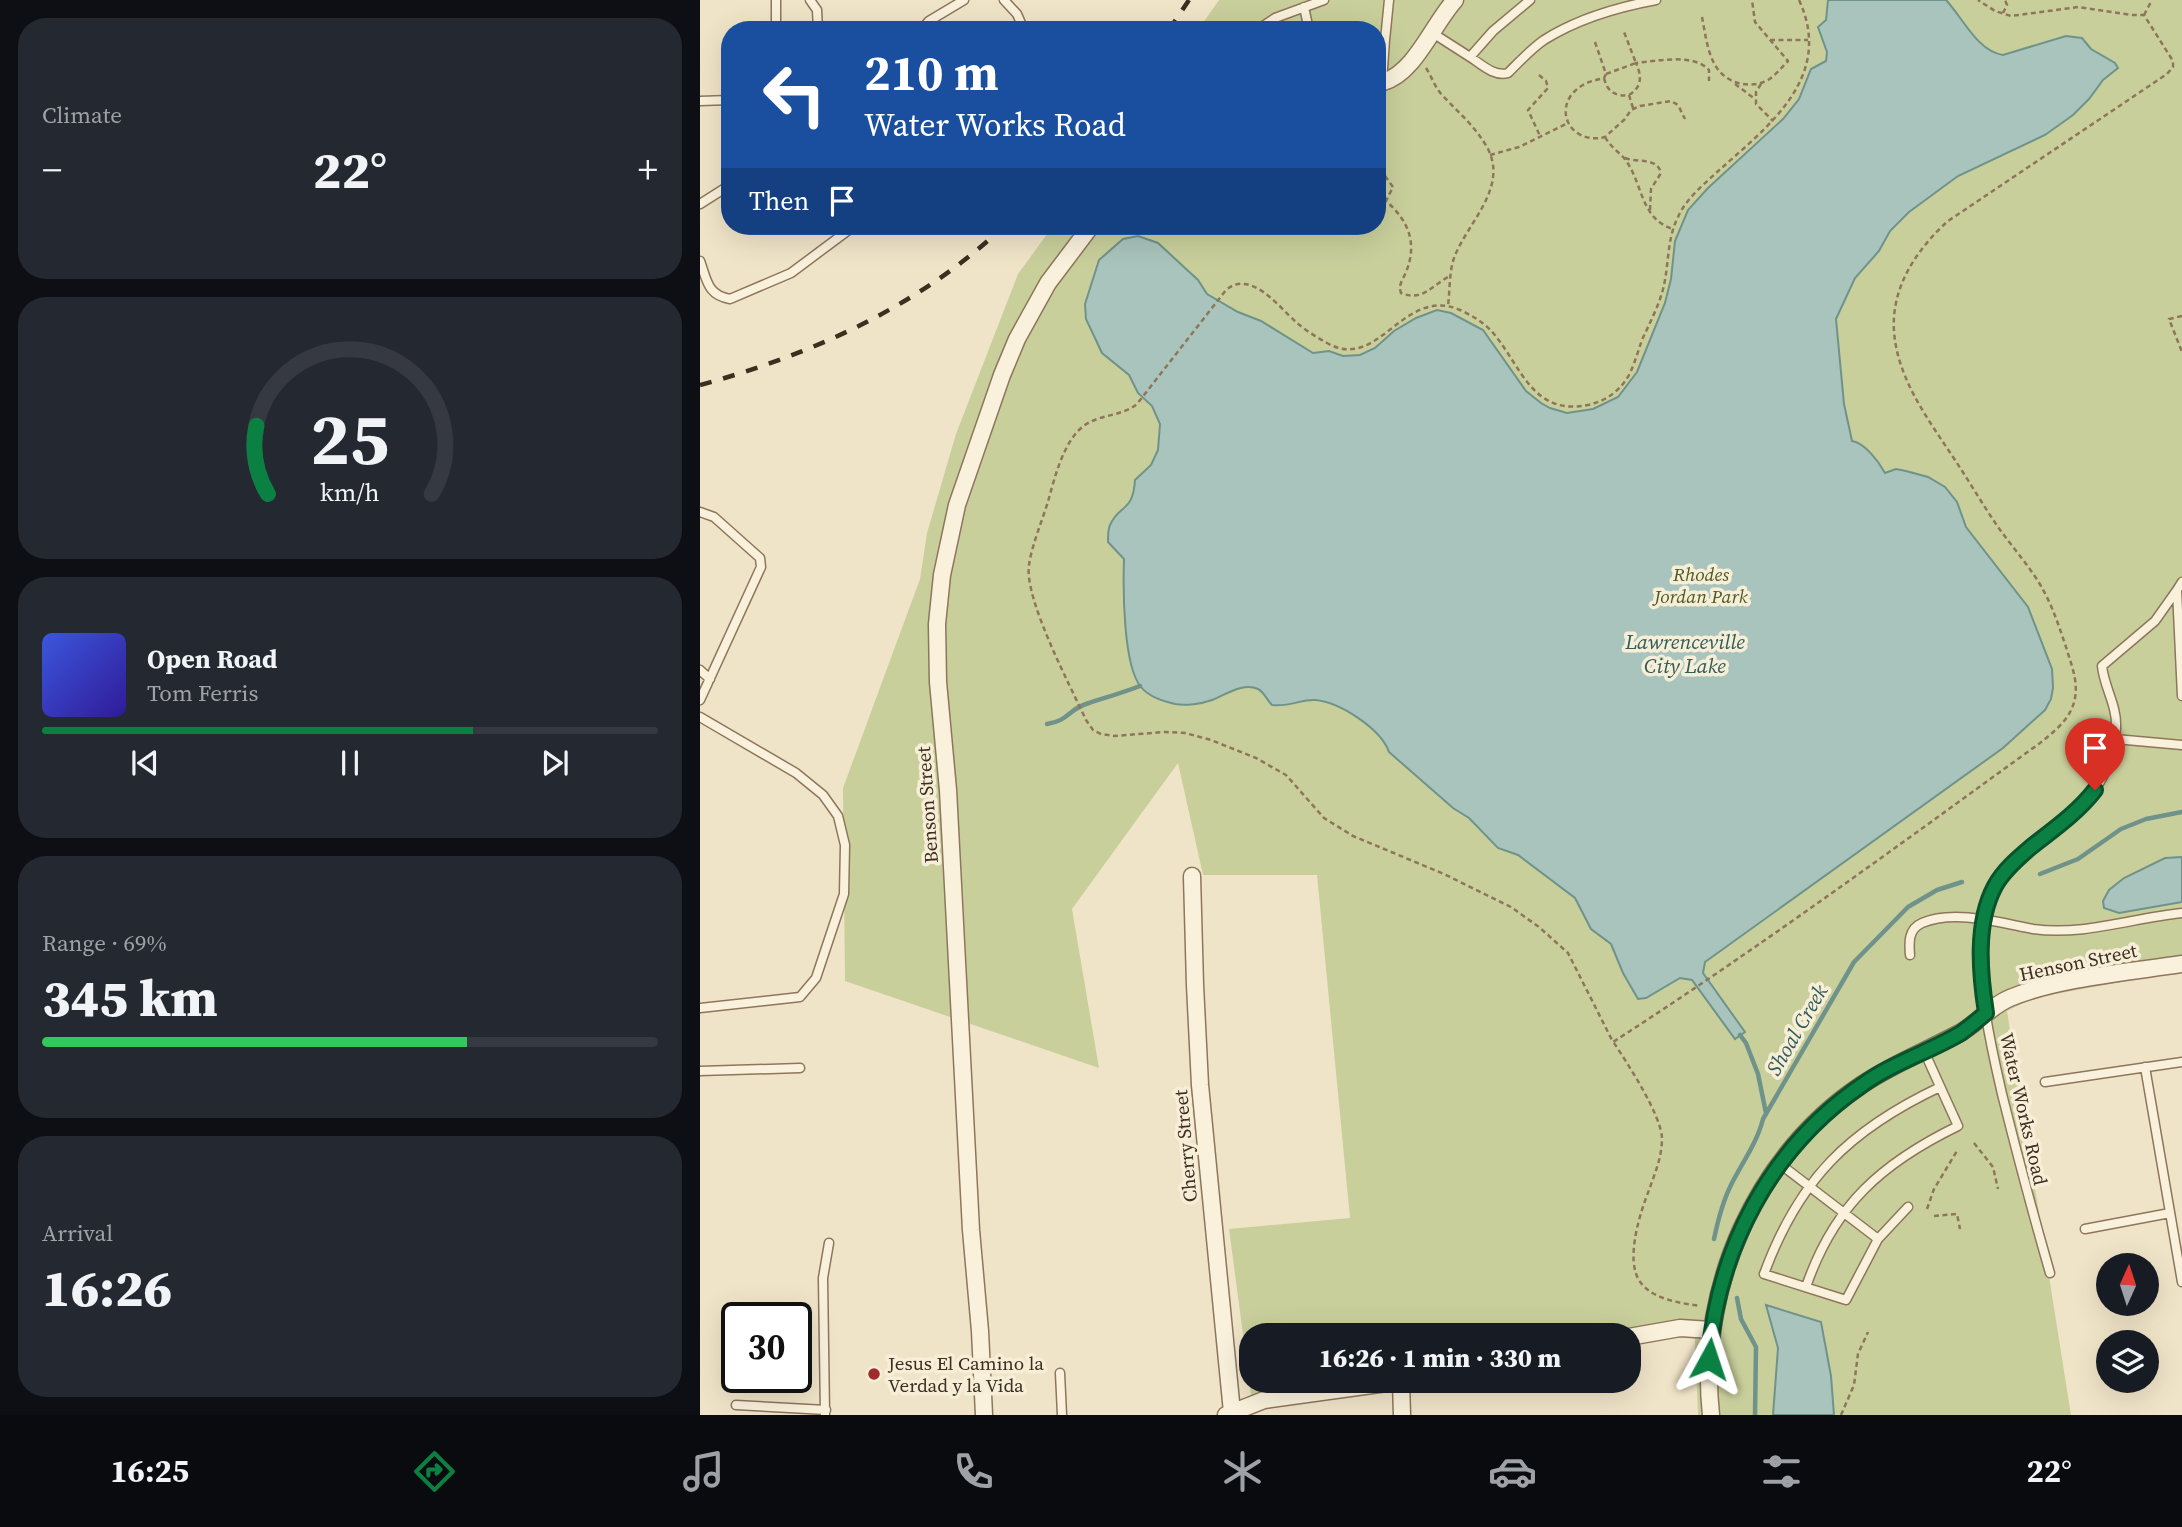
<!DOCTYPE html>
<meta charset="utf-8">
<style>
body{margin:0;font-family:"Source Serif 4",serif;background:#242831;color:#f1f3f6;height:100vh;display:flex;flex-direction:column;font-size:26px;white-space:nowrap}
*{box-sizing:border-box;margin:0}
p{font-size:23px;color:#9ea1a6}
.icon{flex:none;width:38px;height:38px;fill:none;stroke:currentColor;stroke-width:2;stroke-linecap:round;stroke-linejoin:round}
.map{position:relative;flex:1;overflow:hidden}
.panel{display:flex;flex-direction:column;gap:18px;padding:18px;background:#0d0f14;width:700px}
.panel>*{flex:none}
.hud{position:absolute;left:21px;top:21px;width:665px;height:214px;border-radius:28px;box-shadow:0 7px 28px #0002;background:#1a4fa0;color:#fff;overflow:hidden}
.needle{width:46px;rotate:3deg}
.controls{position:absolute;left:1396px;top:1253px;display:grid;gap:14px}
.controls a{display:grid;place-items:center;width:63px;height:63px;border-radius:50%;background:#171b24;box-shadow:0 7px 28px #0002;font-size:35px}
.speed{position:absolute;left:21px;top:1302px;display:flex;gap:14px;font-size:35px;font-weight:700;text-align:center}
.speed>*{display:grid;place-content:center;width:91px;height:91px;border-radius:50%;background:#171b24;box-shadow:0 7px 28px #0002;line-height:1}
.speed .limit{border:4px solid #111;border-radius:10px;background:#fff;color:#111}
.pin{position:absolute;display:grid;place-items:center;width:60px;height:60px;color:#fff;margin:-72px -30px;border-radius:50% 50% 50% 0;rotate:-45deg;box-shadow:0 0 7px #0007}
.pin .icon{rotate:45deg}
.me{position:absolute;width:77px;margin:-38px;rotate:5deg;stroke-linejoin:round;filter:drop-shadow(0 0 5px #0008)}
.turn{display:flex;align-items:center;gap:24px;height:147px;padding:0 28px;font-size:32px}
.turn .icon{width:91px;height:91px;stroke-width:2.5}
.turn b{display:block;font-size:49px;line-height:60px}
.then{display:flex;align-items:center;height:66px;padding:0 28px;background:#0003;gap:14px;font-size:26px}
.big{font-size:52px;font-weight:800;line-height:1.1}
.panel .widget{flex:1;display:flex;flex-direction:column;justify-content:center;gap:10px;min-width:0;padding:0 24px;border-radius:28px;background:#242831}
.panel .dial{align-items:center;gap:0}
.dial svg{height:182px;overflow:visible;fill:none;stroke:#363941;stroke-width:7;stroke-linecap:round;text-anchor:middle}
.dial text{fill:#f1f3f6;stroke:none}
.song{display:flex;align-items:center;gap:21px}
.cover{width:84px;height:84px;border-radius:10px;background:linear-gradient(135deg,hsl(230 70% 55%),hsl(250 70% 35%))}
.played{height:7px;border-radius:4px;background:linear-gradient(90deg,#0b8043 70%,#363941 70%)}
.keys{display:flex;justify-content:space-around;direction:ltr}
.heat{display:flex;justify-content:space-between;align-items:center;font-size:38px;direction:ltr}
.charge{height:10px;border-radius:5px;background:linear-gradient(90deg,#34c759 69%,#363941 0)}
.trip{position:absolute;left:539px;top:1323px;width:402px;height:70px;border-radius:28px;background:#171b24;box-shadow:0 7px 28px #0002;font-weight:800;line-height:70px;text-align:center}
.menu{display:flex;height:112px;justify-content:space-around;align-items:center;background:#090b0e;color:#9ea1a6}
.menu .icon{width:49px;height:49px}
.menu .on{color:#0b8043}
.menu b{font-size:32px;color:#f1f3f6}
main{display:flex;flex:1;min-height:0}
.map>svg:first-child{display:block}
.green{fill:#c9cf9b}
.water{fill:#a9c4bc;stroke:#6f938a;stroke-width:2}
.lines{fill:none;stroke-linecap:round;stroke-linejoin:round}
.stream{stroke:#6f938a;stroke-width:4.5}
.service-casing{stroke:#8d765c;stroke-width:11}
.minor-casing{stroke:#8d765c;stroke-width:19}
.path{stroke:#8d765c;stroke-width:2.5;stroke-dasharray:5 3.5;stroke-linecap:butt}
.service{stroke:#faf1dc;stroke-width:8}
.minor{stroke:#faf1dc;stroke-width:16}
.rail{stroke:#3d2e20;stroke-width:4.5;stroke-dasharray:12 12;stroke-linecap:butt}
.route-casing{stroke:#07532c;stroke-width:18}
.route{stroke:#0b8043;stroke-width:12}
.poi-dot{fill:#9e2a2b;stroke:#f7eed8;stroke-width:2.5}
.labels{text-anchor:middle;stroke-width:7;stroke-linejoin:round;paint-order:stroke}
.park-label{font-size:19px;font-style:italic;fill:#4d5a26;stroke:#f7eed8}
.street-label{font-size:19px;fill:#3d2e20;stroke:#f7eed8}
.poi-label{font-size:19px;fill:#3d2e20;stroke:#f7eed8;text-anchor:start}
.water-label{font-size:21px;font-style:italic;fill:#2f5d5a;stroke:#f7eed8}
</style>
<main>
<section class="panel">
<div class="widget"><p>Climate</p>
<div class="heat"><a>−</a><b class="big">22°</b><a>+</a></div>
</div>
<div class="widget dial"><svg viewBox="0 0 100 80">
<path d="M14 69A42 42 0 1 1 86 69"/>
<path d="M14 69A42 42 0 0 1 9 39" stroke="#0b8043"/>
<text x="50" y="56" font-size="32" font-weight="700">25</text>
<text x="50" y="72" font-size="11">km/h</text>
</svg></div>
<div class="widget">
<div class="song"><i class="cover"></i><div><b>Open Road</b><p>Tom Ferris</p></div></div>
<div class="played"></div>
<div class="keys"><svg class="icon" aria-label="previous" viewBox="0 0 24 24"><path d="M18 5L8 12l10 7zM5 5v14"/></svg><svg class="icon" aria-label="pause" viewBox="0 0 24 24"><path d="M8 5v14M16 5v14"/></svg><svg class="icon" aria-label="next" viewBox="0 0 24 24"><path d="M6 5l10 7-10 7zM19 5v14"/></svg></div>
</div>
<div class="widget"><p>Range · 69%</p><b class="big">345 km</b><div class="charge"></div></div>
<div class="widget"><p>Arrival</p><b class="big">16:26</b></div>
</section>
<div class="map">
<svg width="1482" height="1415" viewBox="0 0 1482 1415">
<rect width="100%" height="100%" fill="#f0e4c8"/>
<path class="green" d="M519,0H1482V971L1333,998L1307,1011L1371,1415H998L994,1320L903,1335H551V1381H635L551,1395L529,1229L650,1218L617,875H503L478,763L372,909L399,1068L145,981L143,788L220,579L227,533L256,434L318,274L353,226H677V30H498Z"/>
<path class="water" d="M1128,0H1246C1263,18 1277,51 1303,55L1366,36L1382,38L1391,49L1415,63L1418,68L1403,80L1389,99L1373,115L1345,135L1258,176L1209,212L1190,231L1179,251L1155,278L1136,319L1144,404L1152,441C1165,443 1179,462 1185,473L1196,469L1206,471L1228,477L1245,487L1257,502L1266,527L1328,607L1352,669L1353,688L1351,699L1345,710L1303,748L1005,962L1003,973L1045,1032L1035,1039L992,980L980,978L946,998L938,999L923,973L911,944L891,929L875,898L818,855L798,848L769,818L753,808L689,752C681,729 640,702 615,700C602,699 590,707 572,705C567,700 564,692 558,689C543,682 525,695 512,700C501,704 486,706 475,704C463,701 449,697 441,687C423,666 423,588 424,559L408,542C408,537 408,529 410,525C419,504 433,513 435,480L451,465L458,450L460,424L452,406L438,393L429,375L402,353L386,319L385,304L399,260L423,239L438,236L458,243L498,280L507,294L538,312L561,321L613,353L629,351L643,356L660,355L675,348L694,331L716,318L737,310L751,313L783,330L826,391L841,403L850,408L867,413L893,409L918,397L937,372L965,303L971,279L975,241L988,210L1008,188L1083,119L1099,99L1111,69L1126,61L1127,52L1118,27L1126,20Z
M1482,857V902L1419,913L1404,908L1403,901L1409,890L1424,878L1465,858Z
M1066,1305L1121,1322L1131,1376L1134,1415H1073L1078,1348Z"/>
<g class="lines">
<path class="stream" d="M347,724C368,721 368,710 386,704C404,698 422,693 440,686
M1340,874L1378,859L1421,829L1446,819L1482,812
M1040,1035L1046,1043L1058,1074L1066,1113
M1014,1239C1018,1220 1022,1203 1031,1185C1042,1163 1057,1143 1063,1119L1154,962L1208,907L1237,890L1262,882
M1037,1298L1041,1319L1056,1347L1055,1415"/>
<g class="service-casing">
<path id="service" d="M76,0V30
M110,0L117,10L118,30
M304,0L317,14L324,30
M604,7L609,30
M221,30L229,21L264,0
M557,30L575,18L624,0
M731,32L770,57L793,31L830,0
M677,40H685L689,0
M770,57C781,64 794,77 808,73C819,62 831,49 844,40C877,19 918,7 956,0
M682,82L685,40
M0,101L30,100
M0,204L30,185
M0,261C7,280 7,295 30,299L91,273L154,226
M0,512L14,517L60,558L61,567L0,700
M1482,582L1477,590L1482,696
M0,670L10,679
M0,717L96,773L123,795L138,816L145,845L144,894L116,978L100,997L0,1008
M1415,739L1482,745
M1210,955C1209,943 1208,929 1222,923C1254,909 1301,923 1333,929C1384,936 1432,918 1482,913
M1445,1067L1482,1282
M0,1071L100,1068
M1345,1082L1482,1062
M1080,1164L1178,1239
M1208,1207L1178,1239L1146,1300L1064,1274C1099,1179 1149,1130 1240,1087
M1385,1229L1470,1213
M1350,1273C1333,1214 1317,1154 1302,1094C1289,1037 1268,952 1290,896C1297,879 1310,867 1323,855C1366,816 1414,793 1416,727C1417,705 1404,687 1402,666L1455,621L1477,590
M1106,1287C1134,1205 1182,1163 1258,1126L1224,1051
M360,1373L362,1415
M36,1405L126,1410
M125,1415L123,1278L129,1243"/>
</g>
<g class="minor-casing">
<path id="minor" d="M683,82C715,73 733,24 755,0
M492,876L495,985L500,1085L532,1412
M929,1337L980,1328L1011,1330
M701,1381L702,1415
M284,1415L280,1331L271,1230L248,790L238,682L237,624L242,575L257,505L302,375L317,339L348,283L391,226
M526,1415L564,1400L701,1381
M1011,1415C997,1289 1056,1154 1163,1084C1193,1064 1226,1051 1258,1034C1276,1025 1290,1006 1310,998C1358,978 1430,972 1482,964"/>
</g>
<path class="path" d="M1099,0C1135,78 1067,127 1016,173C1002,186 986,199 978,217C967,239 969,262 964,285C960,304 950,322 942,340C938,351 935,363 929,375C920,391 906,401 888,405C833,416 822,368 794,334C785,323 773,316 760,310C703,285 679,373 627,343C616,337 605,330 596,322C579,307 551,269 526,290L437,404C420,418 396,413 379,430C363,446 355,476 349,498C343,519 332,544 329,565C324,599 370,685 386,720L393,730L401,734L414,736L465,732L485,733L511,740L556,758L586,775L624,818L653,836L744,874L811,907L839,927L868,953L913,1042C1059,948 1199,845 1340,743C1351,734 1366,723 1372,708C1381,687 1372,667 1366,647C1358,623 1350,599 1336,578C1324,560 1310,544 1298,527C1281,502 1266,476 1249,451C1225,415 1197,376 1194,331C1191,287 1217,249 1248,221L1467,74L1473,67V61L1444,15H1431L1378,7L1311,16L1295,11L1278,0
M1303,13L1307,5L1305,0
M1444,15L1452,0
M1002,17C1005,32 1007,51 1015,65C1025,83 1049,90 1068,80C1076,75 1082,67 1088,61L1055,22L1052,0
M1070,40H1108
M895,42L906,74L936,63L924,32
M726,68C732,77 735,88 743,96C759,113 776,127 788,149C808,189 767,223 754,258C749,273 750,290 748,306
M906,74L904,78C897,80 889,81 883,85C850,104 868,146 905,137L925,119L931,110L940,106L971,101L978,105L985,119
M839,75L846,81L848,88L828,110L840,136
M904,78C907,91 915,97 929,95C942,87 942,77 936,63C956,61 994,53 1009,70V81
M1035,84L1055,99
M1061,84L1056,92V104L1073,121
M929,95L933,108
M905,137C911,148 921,153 927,162C943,186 941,219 973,229
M790,155L819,147L868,123
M925,158C938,163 957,157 961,173L951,189L950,210
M685,176L693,187L686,201C708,220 718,243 706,272C703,280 698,284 701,293C723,302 732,285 750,276
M1482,316L1469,319L1482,352
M914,1043C928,1064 961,1115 962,1138C962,1157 955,1173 949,1190C940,1213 924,1262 941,1283C954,1300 981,1303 1000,1306
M1274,1143L1293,1167L1298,1189
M1227,1209L1234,1189L1257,1151
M1234,1216L1257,1214L1260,1229
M1141,1415L1154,1385L1158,1354L1168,1332"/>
<use href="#service" class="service"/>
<use href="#minor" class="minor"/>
<path class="rail" d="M469,30L489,0
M0,385C111,355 220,306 304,226"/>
</g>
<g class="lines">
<g class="route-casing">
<path id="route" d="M1009,1359C1017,1250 1070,1148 1162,1085C1192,1063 1229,1052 1261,1033C1269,1027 1278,1020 1286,1013C1280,974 1275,923 1295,886C1303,871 1318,858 1331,847C1354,829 1377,813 1395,790"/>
</g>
<use href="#route" class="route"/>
</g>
<circle class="poi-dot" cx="174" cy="1374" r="7"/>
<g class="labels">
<g class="park-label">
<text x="1001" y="581">Rhodes<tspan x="1001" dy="22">Jordan Park</tspan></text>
</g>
<g class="street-label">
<text transform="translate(227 805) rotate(-94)" y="7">Benson Street</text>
<text transform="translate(1378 962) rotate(-12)" y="7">Henson Street</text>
<text transform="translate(1324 1109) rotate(77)" y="7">Water Works Road</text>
<text transform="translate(485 1146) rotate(-95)" y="7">Cherry Street</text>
</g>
<g class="poi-label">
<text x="188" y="1370">Jesus El Camino la<tspan x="188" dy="22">Verdad y la Vida</tspan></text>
</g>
<g class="water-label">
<text x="985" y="649">Lawrenceville<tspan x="985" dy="24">City Lake</tspan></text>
<text transform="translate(1097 1030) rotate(-60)" y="7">Shoal Creek</text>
</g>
</g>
</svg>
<div class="controls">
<a><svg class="needle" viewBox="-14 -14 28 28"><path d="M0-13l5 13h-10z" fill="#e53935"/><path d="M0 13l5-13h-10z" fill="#9ea1a6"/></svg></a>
<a><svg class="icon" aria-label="layers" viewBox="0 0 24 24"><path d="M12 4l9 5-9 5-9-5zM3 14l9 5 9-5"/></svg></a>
</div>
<div class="speed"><div class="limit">30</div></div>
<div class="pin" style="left:1395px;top:790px;background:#d93025"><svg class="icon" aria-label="arrive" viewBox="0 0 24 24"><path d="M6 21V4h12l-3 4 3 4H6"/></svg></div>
<svg class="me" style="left:1009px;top:1359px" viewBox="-20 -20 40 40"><path d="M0-17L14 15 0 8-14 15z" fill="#0b8043" stroke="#fff" stroke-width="4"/></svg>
<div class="trip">16:26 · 1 min · 330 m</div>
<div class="hud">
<div class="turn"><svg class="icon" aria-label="left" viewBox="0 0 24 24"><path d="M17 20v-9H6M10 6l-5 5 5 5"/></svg><div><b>210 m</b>Water Works Road</div></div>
<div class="then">Then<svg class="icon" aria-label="arrive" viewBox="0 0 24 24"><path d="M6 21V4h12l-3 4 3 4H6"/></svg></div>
</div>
</div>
</main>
<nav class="menu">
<b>16:25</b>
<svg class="icon on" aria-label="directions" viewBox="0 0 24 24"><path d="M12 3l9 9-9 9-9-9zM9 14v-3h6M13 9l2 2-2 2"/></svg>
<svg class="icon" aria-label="music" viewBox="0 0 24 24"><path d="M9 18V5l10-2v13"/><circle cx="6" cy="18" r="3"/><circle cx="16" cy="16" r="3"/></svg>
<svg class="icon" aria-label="phone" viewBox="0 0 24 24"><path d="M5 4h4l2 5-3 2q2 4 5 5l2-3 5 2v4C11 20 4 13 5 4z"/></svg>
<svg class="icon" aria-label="climate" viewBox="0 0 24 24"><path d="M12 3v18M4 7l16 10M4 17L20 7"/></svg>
<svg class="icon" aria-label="car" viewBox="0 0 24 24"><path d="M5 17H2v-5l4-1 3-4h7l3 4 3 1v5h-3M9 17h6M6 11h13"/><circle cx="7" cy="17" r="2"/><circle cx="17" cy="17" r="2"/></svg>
<svg class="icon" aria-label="filters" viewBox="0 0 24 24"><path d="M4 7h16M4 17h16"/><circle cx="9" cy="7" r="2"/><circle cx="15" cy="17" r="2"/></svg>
<b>22°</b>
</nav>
